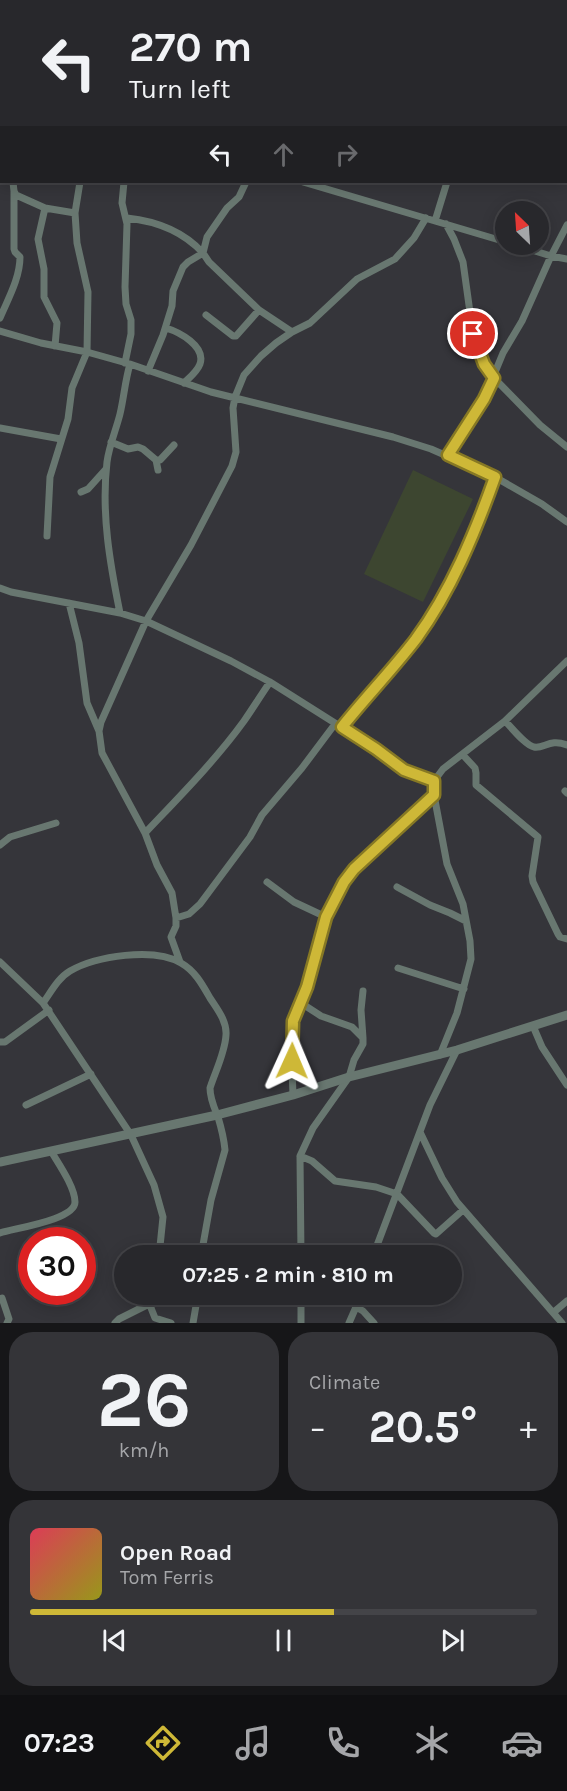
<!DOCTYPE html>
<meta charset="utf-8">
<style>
body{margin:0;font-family:Karla,sans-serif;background:#343438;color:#f1f3f6;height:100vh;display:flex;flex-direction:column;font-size:22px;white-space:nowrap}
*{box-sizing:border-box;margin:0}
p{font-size:20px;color:#a5a6a9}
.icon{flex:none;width:33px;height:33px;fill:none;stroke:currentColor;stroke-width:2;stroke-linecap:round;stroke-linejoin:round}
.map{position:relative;height:1323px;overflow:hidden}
.drawer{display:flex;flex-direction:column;gap:9px;padding:9px;background:#161618;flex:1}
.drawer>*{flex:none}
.banner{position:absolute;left:0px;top:0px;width:567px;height:183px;box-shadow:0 3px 15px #0003,0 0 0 2px #444448;background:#28282c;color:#f1f3f6;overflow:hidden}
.needle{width:39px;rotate:335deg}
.buttons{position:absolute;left:495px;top:201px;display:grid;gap:12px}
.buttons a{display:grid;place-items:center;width:54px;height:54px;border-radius:50%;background:#28282c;box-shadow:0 3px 15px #0003,0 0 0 2px #444448;font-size:30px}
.speed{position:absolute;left:18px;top:1227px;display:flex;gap:12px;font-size:30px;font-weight:700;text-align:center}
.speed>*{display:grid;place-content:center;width:78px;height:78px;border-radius:50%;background:#28282c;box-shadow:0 3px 15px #0003,0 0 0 2px #444448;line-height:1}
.speed .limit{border:9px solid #d22;background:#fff;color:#111}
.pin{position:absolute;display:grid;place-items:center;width:51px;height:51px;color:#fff;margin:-26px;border:3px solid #fff;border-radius:50%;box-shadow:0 2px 6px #0007}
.me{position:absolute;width:66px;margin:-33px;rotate:1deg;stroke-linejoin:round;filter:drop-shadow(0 0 4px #0008)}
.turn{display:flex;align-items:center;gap:21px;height:126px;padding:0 30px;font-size:27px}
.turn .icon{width:78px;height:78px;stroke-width:2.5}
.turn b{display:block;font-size:42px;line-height:51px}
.lanes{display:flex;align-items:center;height:57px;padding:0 30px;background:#0003;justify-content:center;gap:30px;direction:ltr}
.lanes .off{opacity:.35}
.big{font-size:45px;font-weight:700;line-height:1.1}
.drawer .card{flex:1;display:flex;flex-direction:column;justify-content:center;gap:9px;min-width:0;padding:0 21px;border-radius:24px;background:#343438}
.drawer .dial{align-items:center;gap:0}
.dial b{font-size:78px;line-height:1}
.song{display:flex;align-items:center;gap:18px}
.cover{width:72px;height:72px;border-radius:9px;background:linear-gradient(135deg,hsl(350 70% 55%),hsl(60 70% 35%))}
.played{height:6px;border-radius:3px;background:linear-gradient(90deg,#ceb837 60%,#444448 60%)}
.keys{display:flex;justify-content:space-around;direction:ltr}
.heat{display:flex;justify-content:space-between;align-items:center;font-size:33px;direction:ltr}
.drawer .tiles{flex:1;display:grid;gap:9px;grid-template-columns:1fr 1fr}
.card:last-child{grid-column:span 2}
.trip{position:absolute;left:114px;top:1245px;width:348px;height:60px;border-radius:30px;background:#28282c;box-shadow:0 3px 15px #0003,0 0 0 2px #444448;font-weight:700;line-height:60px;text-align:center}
.dock{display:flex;height:96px;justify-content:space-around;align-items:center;background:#101012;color:#a5a6a9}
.dock .icon{width:42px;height:42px}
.dock .active{color:#ceb837}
.dock b{font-size:27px;color:#f1f3f6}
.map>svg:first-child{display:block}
.green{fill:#3d4630}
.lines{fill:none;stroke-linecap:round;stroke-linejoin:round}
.minor{stroke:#687770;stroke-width:7}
.tertiary{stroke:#687770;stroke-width:9}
.route-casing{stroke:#867824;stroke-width:15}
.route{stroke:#ceb837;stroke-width:10}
</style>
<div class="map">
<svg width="567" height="1323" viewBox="0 0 567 1323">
<rect width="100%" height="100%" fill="#35353a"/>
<path class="green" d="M413,470L473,499L423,602L364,574Z"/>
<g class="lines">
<path class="minor" d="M122,0V2
M424,2L425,0
M0,89L2,90
M13,182L14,191L16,195L45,208L75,213
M124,182L122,203L127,224L125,287L126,304L131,320V334L125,363
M246,182L239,197L227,208L207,237L203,253L209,262L259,310L292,332
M303,182L506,242
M45,208L38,239L44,269V297L57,323L55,346
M127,218C155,221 183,231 203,253L188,262L183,267L173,291L172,306L163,335L148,371
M435,221L447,182
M446,224L454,239L463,262L473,334L484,364L494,378L540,425L567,447
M513,244L551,256L567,259
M206,315L233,336H236L259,310
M0,318C8,299 20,278 20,257L15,252L14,249V191
M166,328C179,332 206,346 200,364C197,372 189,378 184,383
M0,331L41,343L87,352L130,364L211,392L393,437L431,449L495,477L542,504L567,522
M0,428L61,439
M111,442L128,449L138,447L143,449L156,460L158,470
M448,455L484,399L503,353L522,321L551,256L567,225
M156,460H160L174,445
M81,492L88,489L106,469
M47,536L50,477L68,419L72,388L87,352L88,292L77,243L75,213L80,182
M0,588L11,592L120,613L146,621L231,661L270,682L376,749L404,770L434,781
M69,603L79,643L87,703L99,731
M120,613C110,564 101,513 107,462C109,446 116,430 120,414C124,397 125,381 130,364
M505,721C511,727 526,746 534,747C544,749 550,738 567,745
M342,727C366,698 393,669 416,639C451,591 475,533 495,477
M463,755L475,768L476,773V785L538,837L532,876L533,882L558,934L560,937L567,939
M565,791L567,793
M145,833C179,797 215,761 244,721C253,708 261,695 270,682
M0,845L10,837L56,823
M267,882L294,902L326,917
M397,887L430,905L450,913L466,921
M176,918L189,914L200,904L250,837L262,815L302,768L335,724
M0,962L43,1003L131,1135L154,1185L163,1217L159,1256
M180,962L171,937L176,926V918L172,893L157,865L145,833L102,753L99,731L101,722L146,621L191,545L232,466L236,452L233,408L235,397L244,375L261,356L276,343L292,332L310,323L357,279L395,259L414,238L426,218
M398,968L464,989
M363,991L361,1010L363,1038
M43,1003C51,992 58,978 70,971C96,956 154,947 181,963C195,971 202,984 210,998C217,1009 227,1021 226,1035C225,1053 215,1072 210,1088C210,1099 214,1107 218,1117C221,1127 224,1139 225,1150L211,1200L201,1256
M533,1026L542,1047L567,1085
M0,1042H5L49,1010
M440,1055L457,1013L471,959L470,941L463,904L447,864L434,795V781L443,769L505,721L567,661
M293,1095L291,1044L293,1021L307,987L316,950L326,917L344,882L354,869L434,795
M26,1105L91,1074
M420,1132L442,1178L457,1202L562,1323
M300,1156L312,1161L335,1181L376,1187L397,1194L434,1233L436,1234L463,1210
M0,1233C15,1228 75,1220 75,1202C75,1187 58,1163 51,1151
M301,1256L300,1156L313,1128L349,1077L354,1060L363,1044V1038L352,1027L321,1016L301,1003
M373,1256L430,1105L457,1050
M153,1294L151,1308L155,1318L171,1323
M2,1298L9,1319L7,1323
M356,1307L363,1311L374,1323
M554,1312L567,1301
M115,1323L119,1319L153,1302
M193,1323L198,1294
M301,1323V1294
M349,1323L356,1307L358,1294"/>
<path class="tertiary" d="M0,1162L217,1115L293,1095L349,1077L457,1050L567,1015"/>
</g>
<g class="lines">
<g class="route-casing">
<path id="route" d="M292,1061L293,1021L307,987L326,917L344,882L354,869L434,795V781L404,770L376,749L342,727C366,697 393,669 416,639C451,591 475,533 495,477L448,455L484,399L494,378L484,364L473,334"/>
</g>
<use href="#route" class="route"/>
</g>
</svg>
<div class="buttons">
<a><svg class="needle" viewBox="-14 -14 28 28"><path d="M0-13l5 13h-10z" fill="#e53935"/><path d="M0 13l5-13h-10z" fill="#a5a6a9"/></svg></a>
</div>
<div class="speed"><div class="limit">30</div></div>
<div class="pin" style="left:473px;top:334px;background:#d93025"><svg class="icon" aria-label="arrive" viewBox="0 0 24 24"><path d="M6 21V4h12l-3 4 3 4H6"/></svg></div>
<svg class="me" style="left:292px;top:1061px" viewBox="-20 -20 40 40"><path d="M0-17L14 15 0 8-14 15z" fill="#ceb837" stroke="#fff" stroke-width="4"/></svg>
<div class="trip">07:25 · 2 min · 810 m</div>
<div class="banner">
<div class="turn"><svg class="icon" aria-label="left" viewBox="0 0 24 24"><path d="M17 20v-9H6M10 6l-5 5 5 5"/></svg><div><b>270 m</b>Turn left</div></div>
<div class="lanes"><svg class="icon" aria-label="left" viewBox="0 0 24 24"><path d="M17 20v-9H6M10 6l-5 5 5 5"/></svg><svg class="icon off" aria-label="ahead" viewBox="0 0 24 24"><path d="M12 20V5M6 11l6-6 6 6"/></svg><svg class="icon off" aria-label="right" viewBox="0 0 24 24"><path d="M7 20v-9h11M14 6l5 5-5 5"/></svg></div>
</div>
</div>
<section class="drawer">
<div class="tiles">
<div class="card dial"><b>26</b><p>km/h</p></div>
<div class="card"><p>Climate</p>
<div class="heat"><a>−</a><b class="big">20.5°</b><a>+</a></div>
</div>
<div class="card">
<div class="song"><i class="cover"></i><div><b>Open Road</b><p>Tom Ferris</p></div></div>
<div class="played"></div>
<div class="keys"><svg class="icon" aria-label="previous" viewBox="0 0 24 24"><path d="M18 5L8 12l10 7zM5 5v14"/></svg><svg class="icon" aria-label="pause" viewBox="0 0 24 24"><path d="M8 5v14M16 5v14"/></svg><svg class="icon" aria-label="next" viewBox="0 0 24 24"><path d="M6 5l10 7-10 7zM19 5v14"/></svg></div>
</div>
</div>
</section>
<nav class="dock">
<b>07:23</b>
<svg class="icon active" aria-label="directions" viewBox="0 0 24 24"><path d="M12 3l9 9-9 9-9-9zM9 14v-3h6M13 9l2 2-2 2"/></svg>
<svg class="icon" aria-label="music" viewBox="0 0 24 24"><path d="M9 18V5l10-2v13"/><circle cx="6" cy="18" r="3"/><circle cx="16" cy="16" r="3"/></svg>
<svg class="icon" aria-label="phone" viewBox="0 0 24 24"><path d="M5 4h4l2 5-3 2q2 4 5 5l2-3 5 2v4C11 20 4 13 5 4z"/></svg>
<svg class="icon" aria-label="climate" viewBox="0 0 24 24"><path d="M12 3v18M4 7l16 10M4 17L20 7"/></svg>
<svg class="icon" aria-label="car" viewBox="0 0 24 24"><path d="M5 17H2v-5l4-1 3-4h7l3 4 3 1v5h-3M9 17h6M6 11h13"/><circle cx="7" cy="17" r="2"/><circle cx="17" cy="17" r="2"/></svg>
</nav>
